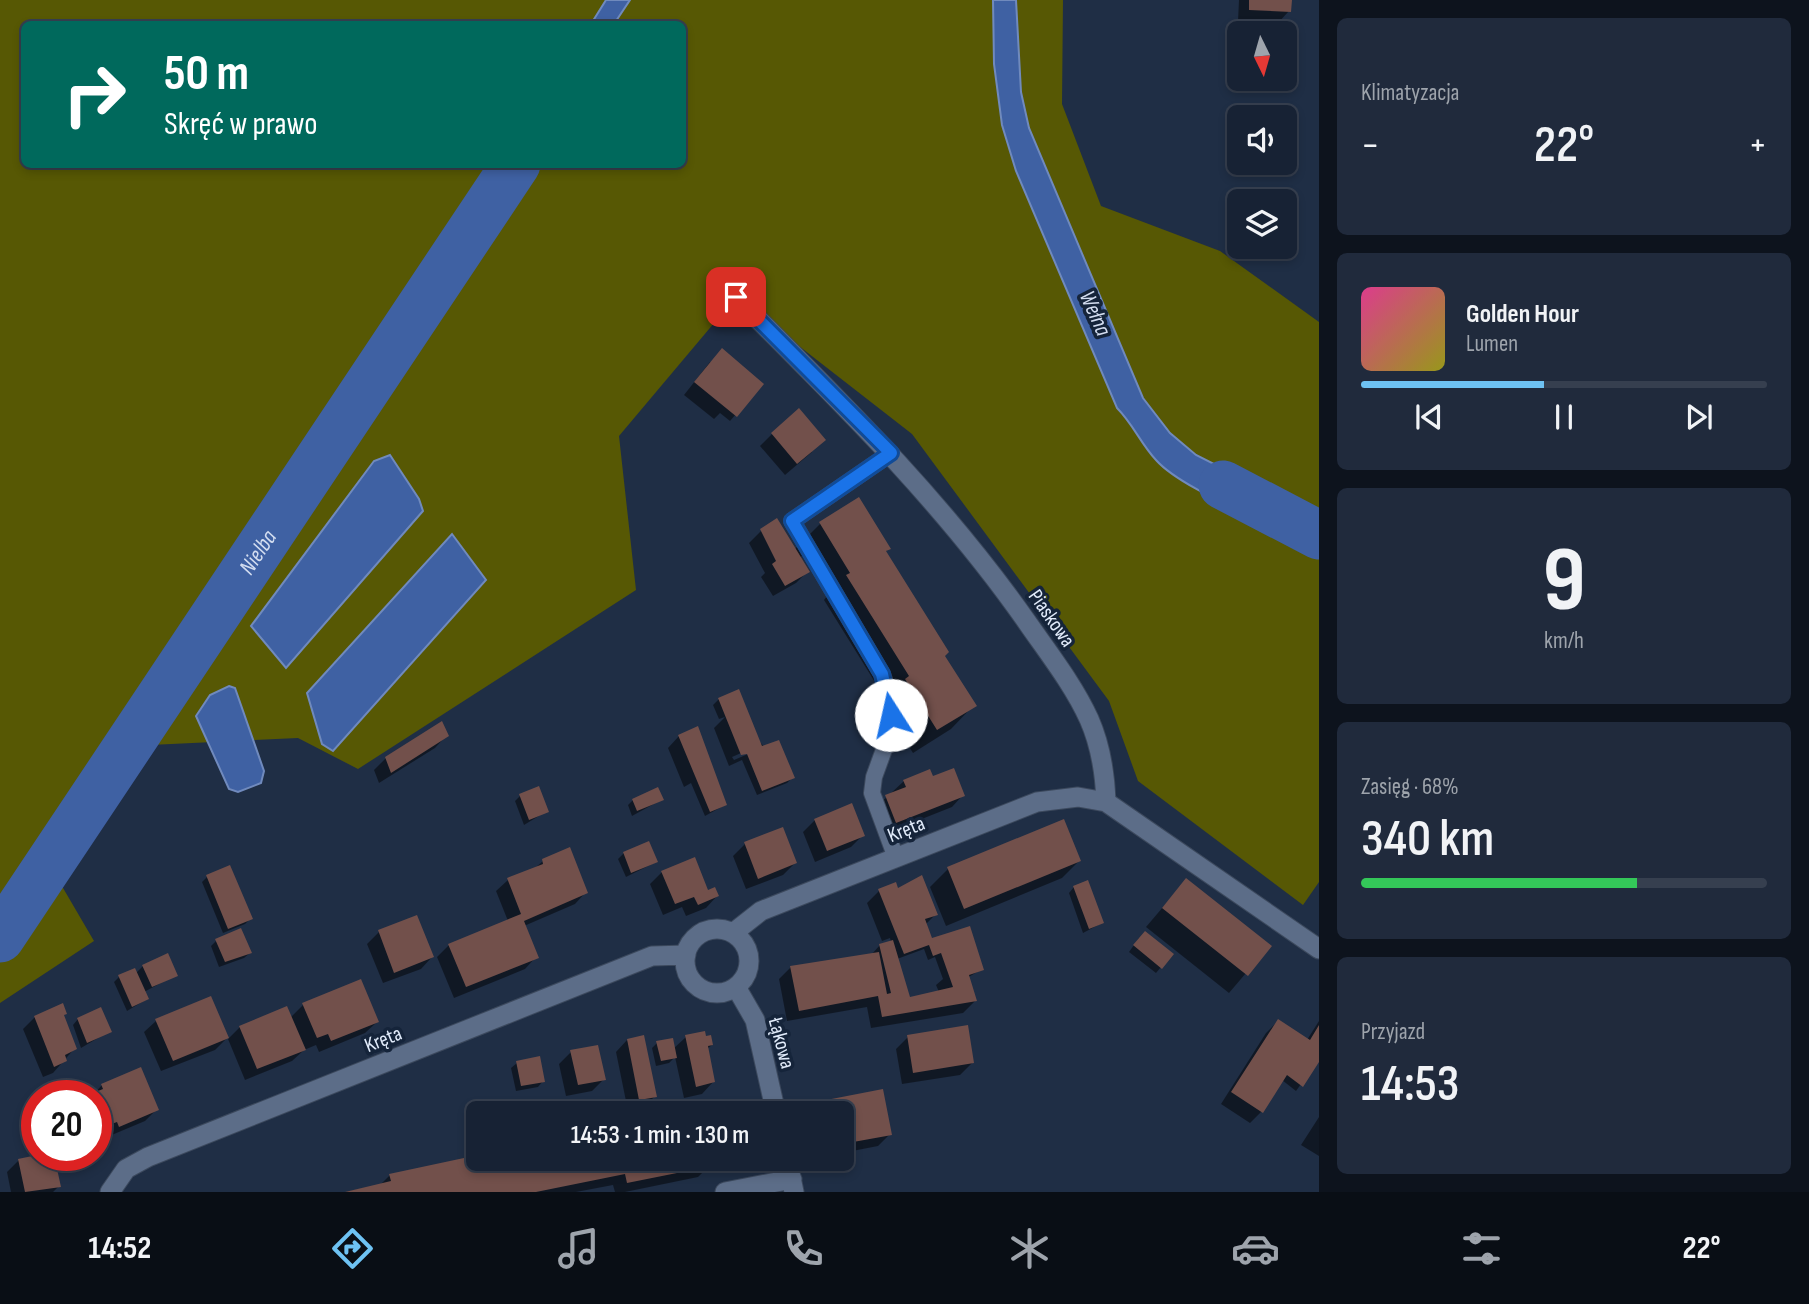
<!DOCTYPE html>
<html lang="pl">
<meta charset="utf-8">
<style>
body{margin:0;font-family:"Sofia Sans Condensed",sans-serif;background:#202a3c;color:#f1f3f6;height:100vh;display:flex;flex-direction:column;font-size:26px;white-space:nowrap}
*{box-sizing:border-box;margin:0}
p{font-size:23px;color:#9ea4ac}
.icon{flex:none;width:38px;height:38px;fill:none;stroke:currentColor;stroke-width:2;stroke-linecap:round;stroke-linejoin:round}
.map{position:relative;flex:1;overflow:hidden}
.sheet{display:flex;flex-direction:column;gap:18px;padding:18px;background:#0d131d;width:490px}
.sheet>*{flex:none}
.top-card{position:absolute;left:21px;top:21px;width:665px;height:147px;border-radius:10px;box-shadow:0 4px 10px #0003,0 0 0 2px #363f4f;background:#00695c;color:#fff;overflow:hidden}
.needle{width:46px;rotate:175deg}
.tools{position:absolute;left:1227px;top:21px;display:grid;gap:14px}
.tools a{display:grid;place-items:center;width:70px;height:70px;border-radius:10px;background:#172234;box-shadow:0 4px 10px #0003,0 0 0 2px #363f4f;font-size:35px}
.speed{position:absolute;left:21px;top:1080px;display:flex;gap:14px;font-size:35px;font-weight:700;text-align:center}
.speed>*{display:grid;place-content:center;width:91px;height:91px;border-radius:50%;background:#172234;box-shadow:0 4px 10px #0003,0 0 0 2px #363f4f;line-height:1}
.speed .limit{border:10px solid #d22;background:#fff;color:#111}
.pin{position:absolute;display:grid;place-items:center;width:60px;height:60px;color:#fff;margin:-30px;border-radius:14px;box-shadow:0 4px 10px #0006}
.me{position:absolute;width:77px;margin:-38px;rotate:350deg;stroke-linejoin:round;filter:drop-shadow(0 0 5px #0008)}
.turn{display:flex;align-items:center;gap:24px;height:147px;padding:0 28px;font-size:32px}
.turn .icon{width:91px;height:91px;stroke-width:2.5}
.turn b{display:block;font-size:49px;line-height:60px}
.big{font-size:52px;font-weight:600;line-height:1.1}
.sheet .tile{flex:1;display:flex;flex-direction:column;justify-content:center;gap:10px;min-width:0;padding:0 24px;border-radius:10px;background:#202a3c}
.sheet .dial{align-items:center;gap:0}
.dial b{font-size:91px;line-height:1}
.song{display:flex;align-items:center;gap:21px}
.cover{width:84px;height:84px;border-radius:10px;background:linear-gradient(135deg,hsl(330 70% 55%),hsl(60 70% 35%))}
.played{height:7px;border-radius:4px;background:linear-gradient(90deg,#6ec2f3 45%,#363f4f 45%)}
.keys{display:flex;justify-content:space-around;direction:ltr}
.heat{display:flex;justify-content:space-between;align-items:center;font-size:38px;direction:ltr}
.charge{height:10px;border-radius:5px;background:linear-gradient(90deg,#34c759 68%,#363f4f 0)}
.trip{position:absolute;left:466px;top:1101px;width:388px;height:70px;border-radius:10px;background:#172234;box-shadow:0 4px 10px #0003,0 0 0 2px #363f4f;font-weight:600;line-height:70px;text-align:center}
.tab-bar{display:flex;height:112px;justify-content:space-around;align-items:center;background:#090e15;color:#9ea4ac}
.tab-bar .icon{width:49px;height:49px}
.tab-bar .active{color:#6ec2f3}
.tab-bar b{font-size:32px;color:#f1f3f6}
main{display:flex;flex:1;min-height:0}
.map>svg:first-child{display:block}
.green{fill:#575804;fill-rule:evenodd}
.water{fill:#3f61a3;stroke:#708abd;stroke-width:2}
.shadow{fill:#0007;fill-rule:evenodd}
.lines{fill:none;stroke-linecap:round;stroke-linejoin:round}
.river{stroke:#3f61a3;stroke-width:49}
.building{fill:#72504b}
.service-casing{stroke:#3c495d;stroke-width:18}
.minor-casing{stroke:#3c495d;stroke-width:21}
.service{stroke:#5c6d88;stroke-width:16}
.minor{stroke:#5c6d88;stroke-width:19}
.route-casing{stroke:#114b97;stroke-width:18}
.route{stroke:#1a73e8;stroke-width:12}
.labels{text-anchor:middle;stroke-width:7;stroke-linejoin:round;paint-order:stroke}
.street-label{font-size:21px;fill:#e1ebfa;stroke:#15243a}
.water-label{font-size:23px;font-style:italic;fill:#d3ddf0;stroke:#15243a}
</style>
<main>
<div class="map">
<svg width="1319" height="1192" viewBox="0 0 1319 1192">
<rect width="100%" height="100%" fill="#1f2e45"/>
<path class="green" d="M0,0H1063L1062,104L1101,206L1220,251L1319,322V882L1303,905L1138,781L1109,701L912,434L736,297L619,436L636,590L358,769L298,738L129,746L49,864L94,941L0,1003ZM24,24H682V164H24Z"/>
<path class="water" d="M606,0H630L614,24H591Z
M993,0H1016L1021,92L1029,128L1143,398L1170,433L1196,455L1289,502L1274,527C1242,511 1178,485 1156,460C1141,444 1133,424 1117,408L1016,171L1002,125L994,64Z
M390,455L419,499L423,511L286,668L251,626L374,461Z
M1303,509L1319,517V552L1285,534Z
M452,534L486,580L333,751L322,744L307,693Z
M229,686L235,688L264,771L261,783L238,792L229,789L196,716L210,695Z"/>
<path class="shadow" d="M1239,0H1290L1289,11L1278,23L1238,21Z
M710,362L762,384L730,421L720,413L714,419L684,395Z
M772,434L812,452L785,475L760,446Z
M858,500L888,549L885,552L943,656L974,705L951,729L913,753L882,704L886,700L824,600L827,596L802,556L799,558L807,572L796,583L773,596L761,577L765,573L749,543L761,531L794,550L820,524Z
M719,699L793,777L787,783L757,795L742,760L729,766L714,728L725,717L719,719L713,705ZM748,750V754L734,760L732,757Z
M446,736L435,748L379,783L374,770L386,758Z
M679,736L725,805L705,816L691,783L684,787L668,748Z
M932,778L963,795L952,807L884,834L874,809L904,781Z
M520,796L547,811L524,825L515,801Z
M633,800H661L632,816L628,805Z
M815,820L863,835L851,847L815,862L803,832Z
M745,844L795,863L783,875L746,889L733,856Z
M624,853L656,862L626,877L618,859Z
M543,861L586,892L575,904L524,926L536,957L525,969L454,998L437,957L449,945L508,921L496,891L508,880L534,869Z
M1079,861L1062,878L946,926L930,887L948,869Z
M662,872L708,892L717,896L706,908L686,916L682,907L663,915L650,884Z
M207,877L251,918L245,924L223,933L202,882Z
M1186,880L1269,946L1229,993L1146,927Z
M895,885L897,891L936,914L925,925L931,940L982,969L967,978L975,1001L963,1013L871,1028L867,1007L787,1021L779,979L791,967L871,955L880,945L891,942L890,938L882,941L867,903L879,891ZM924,949L928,960L935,957L943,979L936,985L939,992L908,999L897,959Z
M1074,887L1102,923L1083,933L1069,893Z
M379,932L432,957L421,969L383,983L367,944Z
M1139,938L1161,967L1156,973L1129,952Z
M216,941L250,953L244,958L219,967L211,946Z
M143,966L176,975L144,992L147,999L127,1011L114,982L119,977L136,973Z
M303,1005L377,1022L365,1033L319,1052L316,1045L304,1050L292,1061L245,1080L228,1039L240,1027L290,1018Z
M63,1016L75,1048L53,1073L43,1077L23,1029L35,1017Z
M78,1019L110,1031L81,1048L73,1025Z
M156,1021L227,1038L215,1050L161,1071L144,1032Z
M1278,1021L1307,1040L1319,1021V1059L1296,1091L1282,1080L1261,1112L1250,1123L1221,1104L1266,1033Z
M686,1037L705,1038L712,1045L707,1049L713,1082L702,1094L684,1098L675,1057L669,1063L656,1066L652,1048L657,1043L673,1049Z
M908,1037L972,1063L960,1075L902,1084L896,1049Z
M627,1040L655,1096L643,1108L628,1111L616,1052Z
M571,1052L604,1079L592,1091L566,1096L559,1064Z
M517,1063L543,1081L538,1087L516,1091L511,1068Z
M102,1085L157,1109L145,1121L107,1137L105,1133L96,1136V1096H92Z
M881,1091L890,1134L878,1146L842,1153V1113H807L816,1103Z
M1319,1117V1156L1301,1145Z
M43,1155H52L59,1186L53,1192H11L7,1172L19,1160Z
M478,1158H729L725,1163L710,1165L698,1177L625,1192H615L613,1185L576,1192H346L380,1185L390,1175Z"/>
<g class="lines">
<g class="river">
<path d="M1223,485L1319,535"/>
<path id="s1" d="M0,938L516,164"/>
</g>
</g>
<path class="building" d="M1249,0H1292L1291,12L1249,10Z
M722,348L764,384L737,417L694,382Z
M799,408L826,440L797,464L771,433Z
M859,497L891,549L886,551L949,652L945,656L977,706L937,730L905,679L909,676L846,575L850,573L819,522Z
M777,518L810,572L785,586L772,564L776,561L760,529Z
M739,689L762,746L779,740L795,778L762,791L747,754L741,755L718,698Z
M442,721L449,736L391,773L385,757Z
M698,726L727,805L710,812L678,735Z
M954,768L965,796L896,823L885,795L906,787L903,780L930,769L933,776Z
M539,786L549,812L529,820L519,794Z
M658,787L664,800L637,811L632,799Z
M852,803L865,836L827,851L814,819Z
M1064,819L1081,861L964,909L947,867Z
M783,827L797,863L758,879L744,842Z
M649,841L658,862L631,873L623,852Z
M570,847L588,893L524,921L539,958L466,987L448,944L521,914L507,878L543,864L542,859Z
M695,857L708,890L715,887L719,896L698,905L694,897L675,904L661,871Z
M230,865L253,919L228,929L206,875Z
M922,875L938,915L925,919L932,938L970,926L984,970L969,975L977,1001L882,1017L878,996L799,1011L790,966L879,952L887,994L891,993L879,944L893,940L910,997L953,987L941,953L933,956L929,945L904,954L878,889L896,882L898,888Z
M1186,878L1272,946L1248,976L1162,908Z
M1088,880L1104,923L1089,929L1073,886Z
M417,915L434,957L394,973L378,930Z
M241,928L252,953L225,962L215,939Z
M1145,931L1174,954L1162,969L1133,945Z
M168,953L178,976L152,987L142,965Z
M135,968L149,999L132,1007L118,975Z
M361,979L379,1022L331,1041L328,1034L317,1038L302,1003Z
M211,996L229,1038L173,1061L155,1019Z
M63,1003L67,1014L64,1015L77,1049L65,1055L67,1061L54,1067L34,1016Z
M287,1006L306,1050L257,1069L239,1026Z
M101,1007L112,1032L87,1043L77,1018Z
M1278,1019L1310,1040L1319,1025V1062L1303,1087L1287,1075L1263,1113L1231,1092Z
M968,1025L974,1063L913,1073L907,1035Z
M705,1031L706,1036L711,1035L713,1045L708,1046L715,1082L696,1087L685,1035Z
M644,1035L657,1097L639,1100L627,1039Z
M673,1038L677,1058L661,1061L656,1041Z
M598,1045L606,1080L578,1085L570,1050Z
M540,1056L545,1082L521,1086L516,1061Z
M141,1067L159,1110L119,1127L117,1122L106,1126L93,1093L103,1089L101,1084Z
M883,1089L892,1135L842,1144V1113H818L816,1102Z
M729,1104L730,1113H701L700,1110Z
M37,1155H54L61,1187L25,1192L18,1159Z
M478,1155V1158H710L712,1166L627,1183L625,1174L536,1192H345L391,1181L389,1174Z"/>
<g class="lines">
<g class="service-casing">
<path id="service" d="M891,453L792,521L882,674L888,691L890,733L874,777L872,793L896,858"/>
</g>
<g class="minor-casing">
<path id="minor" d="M736,297C840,401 945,504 1029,625C1050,655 1074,686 1089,719C1101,746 1105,773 1106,802
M685 961a32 32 0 1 1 64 0a32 32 0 1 1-64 0Z
M733,933L761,911L1037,802L1078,797L1106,802L1319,949
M736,987L755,1020L776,1113
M787,1158L794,1192
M110,1192L126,1169L148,1157L652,956L686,955
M725,1192L792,1179"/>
</g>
<use href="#service" class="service"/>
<use href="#minor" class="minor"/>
</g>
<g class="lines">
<g class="route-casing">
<path id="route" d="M736,297L891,453L792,521L882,674L891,715"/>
</g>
<use href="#route" class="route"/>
</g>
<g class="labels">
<g class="street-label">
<text transform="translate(1052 618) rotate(55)" y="7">Piaskowa</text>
<text transform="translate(906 829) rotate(-22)" y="7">Kręta</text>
<text transform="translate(383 1039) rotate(-22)" y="7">Kręta</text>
<text transform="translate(782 1043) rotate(75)" y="7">Łąkowa</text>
</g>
<g class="water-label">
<text transform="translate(1096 313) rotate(66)" y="8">Wełna</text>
<text dy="8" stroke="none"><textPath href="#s1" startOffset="464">Nielba</textPath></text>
</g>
</g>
</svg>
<div class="tools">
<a><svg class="needle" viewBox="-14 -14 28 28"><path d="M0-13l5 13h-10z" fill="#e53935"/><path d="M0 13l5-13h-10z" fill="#9ea4ac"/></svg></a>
<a><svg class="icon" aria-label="sound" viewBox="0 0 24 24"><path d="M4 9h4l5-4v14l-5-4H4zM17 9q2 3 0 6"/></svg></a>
<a><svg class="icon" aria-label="layers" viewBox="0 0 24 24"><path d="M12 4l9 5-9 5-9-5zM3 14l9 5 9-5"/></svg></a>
</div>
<div class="speed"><div class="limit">20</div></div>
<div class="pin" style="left:736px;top:297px;background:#d93025"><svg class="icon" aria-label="arrive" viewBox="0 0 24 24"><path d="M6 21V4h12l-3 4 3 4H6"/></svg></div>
<svg class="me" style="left:891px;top:715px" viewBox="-20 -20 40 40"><circle r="19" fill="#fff"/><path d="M0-13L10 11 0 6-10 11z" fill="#1a73e8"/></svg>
<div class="trip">14:53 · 1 min · 130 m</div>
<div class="top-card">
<div class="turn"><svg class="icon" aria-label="right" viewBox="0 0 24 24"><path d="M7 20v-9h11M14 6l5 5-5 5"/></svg><div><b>50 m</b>Skręć w prawo</div></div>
</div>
</div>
<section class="sheet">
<div class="tile"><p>Klimatyzacja</p>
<div class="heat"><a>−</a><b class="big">22°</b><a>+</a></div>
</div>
<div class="tile">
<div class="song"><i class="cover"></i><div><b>Golden Hour</b><p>Lumen</p></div></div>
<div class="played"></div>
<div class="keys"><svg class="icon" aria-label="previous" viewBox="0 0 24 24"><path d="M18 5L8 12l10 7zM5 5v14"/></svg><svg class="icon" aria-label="pause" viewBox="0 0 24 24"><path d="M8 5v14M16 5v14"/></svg><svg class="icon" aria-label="next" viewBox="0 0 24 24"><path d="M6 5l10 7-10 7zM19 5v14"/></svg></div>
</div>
<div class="tile dial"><b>9</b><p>km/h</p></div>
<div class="tile"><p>Zasięg · 68%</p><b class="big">340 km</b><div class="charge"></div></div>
<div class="tile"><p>Przyjazd</p><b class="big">14:53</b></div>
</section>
</main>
<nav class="tab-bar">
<b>14:52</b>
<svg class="icon active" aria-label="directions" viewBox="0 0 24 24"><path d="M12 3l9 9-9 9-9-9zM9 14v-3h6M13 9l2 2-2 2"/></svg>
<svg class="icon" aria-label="music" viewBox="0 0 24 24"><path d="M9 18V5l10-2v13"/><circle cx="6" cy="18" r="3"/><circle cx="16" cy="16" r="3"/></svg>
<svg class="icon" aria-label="phone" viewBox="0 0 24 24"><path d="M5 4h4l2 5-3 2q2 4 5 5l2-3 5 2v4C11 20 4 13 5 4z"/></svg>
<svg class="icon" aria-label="climate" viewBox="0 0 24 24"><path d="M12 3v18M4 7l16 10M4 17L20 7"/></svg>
<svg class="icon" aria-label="car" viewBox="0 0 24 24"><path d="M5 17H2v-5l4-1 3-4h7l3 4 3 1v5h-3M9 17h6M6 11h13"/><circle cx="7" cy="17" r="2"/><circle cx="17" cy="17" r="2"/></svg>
<svg class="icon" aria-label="filters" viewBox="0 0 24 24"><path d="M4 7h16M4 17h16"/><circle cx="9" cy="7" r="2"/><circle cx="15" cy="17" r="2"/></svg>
<b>22°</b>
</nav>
